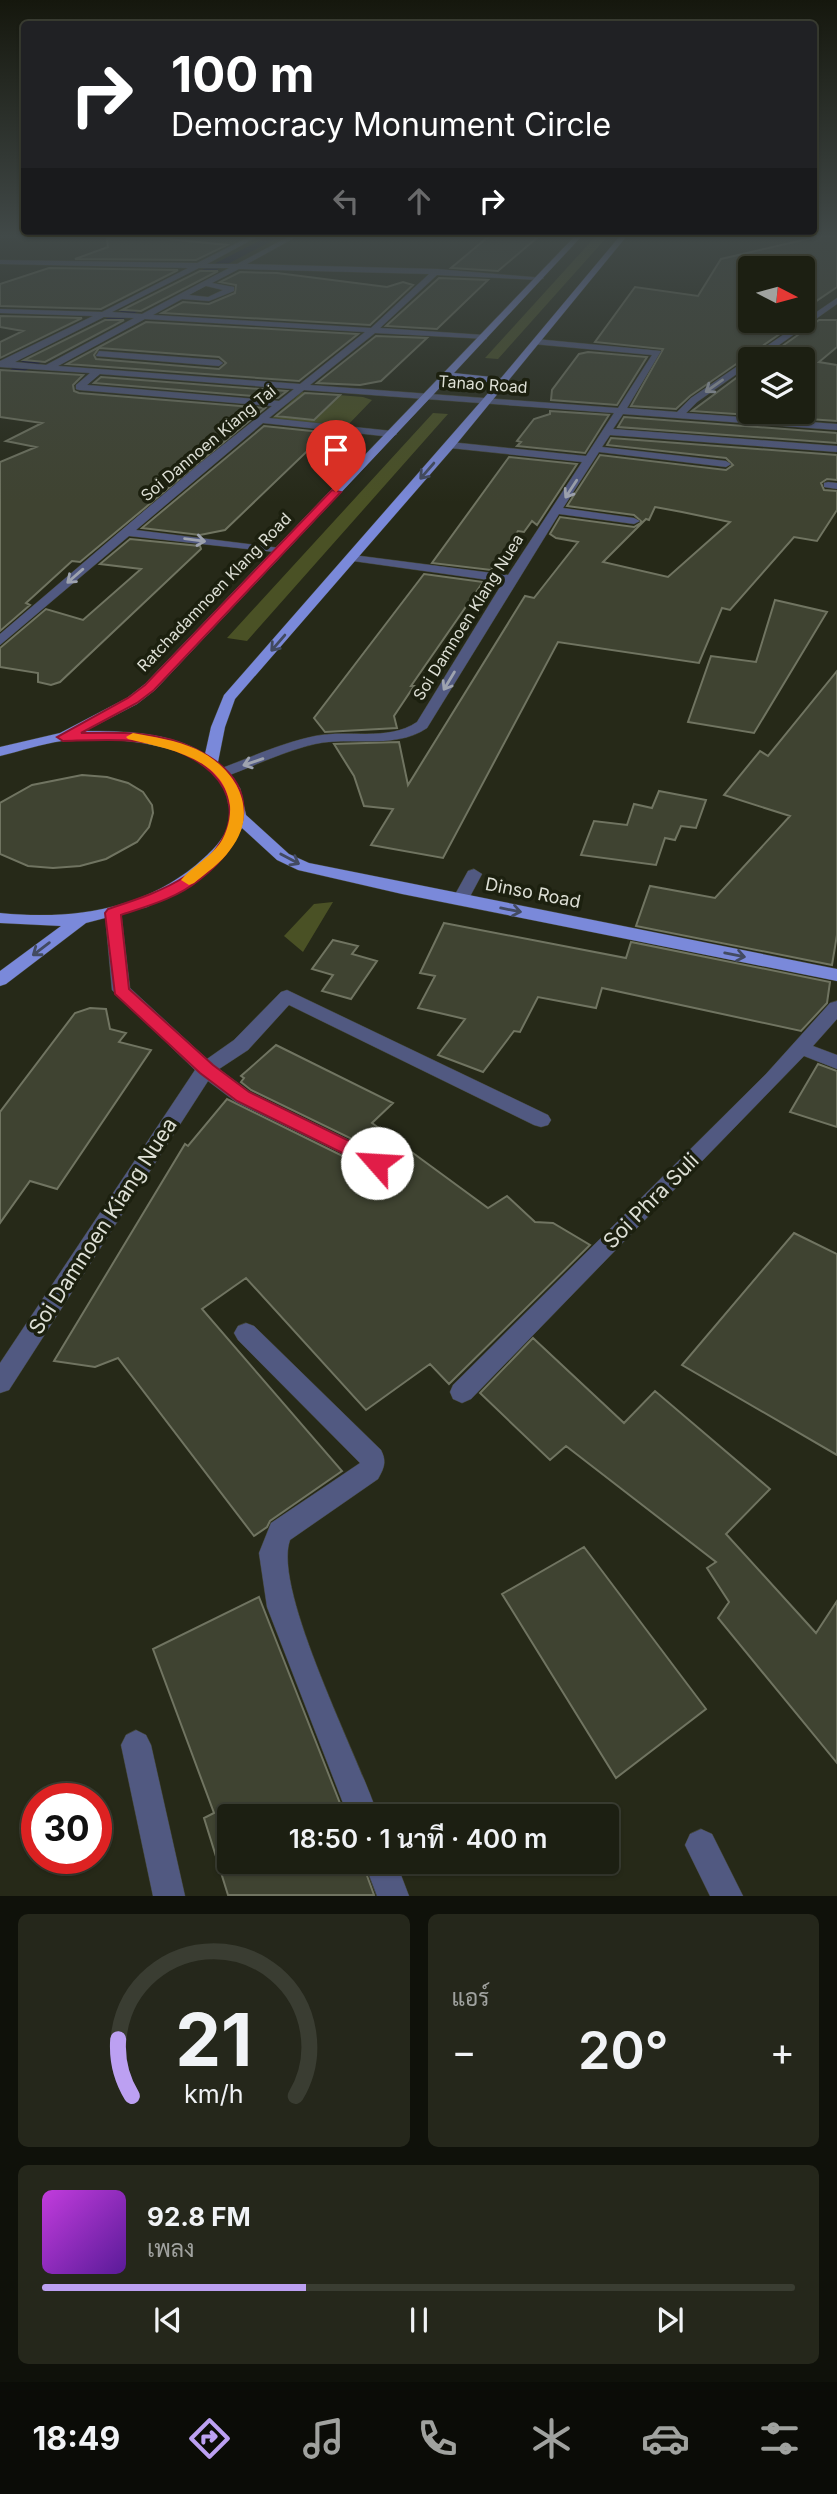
<!DOCTYPE html>
<html lang="th">
<meta charset="utf-8">
<style>
body{margin:0;font-family:Inter,Sarabun,sans-serif;background:#25271b;color:#f1f3f6;height:100vh;display:flex;flex-direction:column;font-size:26px;white-space:nowrap}
*{box-sizing:border-box;margin:0}
p{font-size:23px;color:#a0a29f}
.icon{flex:none;width:38px;height:38px;fill:none;stroke:currentColor;stroke-width:2;stroke-linecap:round;stroke-linejoin:round}
.map{position:relative;height:1896px;overflow:hidden}
.panel{display:flex;flex-direction:column;gap:18px;padding:18px;background:#0f110a;flex:1}
.panel>*{flex:none}
.banner{position:absolute;left:21px;top:21px;width:796px;height:214px;border-radius:7px;box-shadow:0 2px 5px #0004,0 0 0 2px #3a3d32;background:#202124;color:#fff;overflow:hidden}
.needle{width:46px;rotate:96deg}
.controls{position:absolute;left:738px;top:256px;display:grid;gap:14px}
.controls a{display:grid;place-items:center;width:77px;height:77px;border-radius:7px;background:#1c1f12;box-shadow:0 2px 5px #0004,0 0 0 2px #3a3d32;font-size:35px}
.speed{position:absolute;left:21px;top:1783px;display:flex;gap:14px;font-size:35px;font-weight:700;text-align:center}
.speed>*{display:grid;place-content:center;width:91px;height:91px;border-radius:50%;background:#1c1f12;box-shadow:0 2px 5px #0004,0 0 0 2px #3a3d32;line-height:1}
.speed .limit{border:10px solid #d22;background:#fff;color:#111}
.pin{position:absolute;display:grid;place-items:center;width:60px;height:60px;color:#fff;margin:-72px -30px;border-radius:50% 50% 50% 0;rotate:-45deg;box-shadow:0 0 7px #0007}
.pin .icon{rotate:45deg}
.me{position:absolute;width:77px;margin:-38px;rotate:296deg;stroke-linejoin:round;filter:drop-shadow(0 0 5px #0008)}
.turn{display:flex;align-items:center;gap:24px;height:147px;padding:0 35px;font-size:32px}
.turn .icon{width:91px;height:91px;stroke-width:2.5}
.turn b{display:block;font-size:49px;line-height:60px}
.lanes{display:flex;align-items:center;height:66px;padding:0 35px;background:#0003;justify-content:center;gap:35px;direction:ltr}
.lanes .off{opacity:.35}
.big{font-size:52px;font-weight:600;line-height:1.1}
.panel .card{flex:1;display:flex;flex-direction:column;justify-content:center;gap:10px;min-width:0;padding:0 24px;border-radius:10px;background:#25271b}
.panel .dial{align-items:center;gap:0}
.dial svg{height:182px;overflow:visible;fill:none;stroke:#3a3d32;stroke-width:7;stroke-linecap:round;text-anchor:middle}
.dial text{fill:#f1f3f6;stroke:none}
.song{display:flex;align-items:center;gap:21px}
.cover{width:84px;height:84px;border-radius:10px;background:linear-gradient(135deg,hsl(290 70% 55%),hsl(270 70% 35%))}
.played{height:7px;border-radius:4px;background:linear-gradient(90deg,#bca0f2 35%,#3a3d32 35%)}
.keys{display:flex;justify-content:space-around;direction:ltr}
.heat{display:flex;justify-content:space-between;align-items:center;font-size:38px;direction:ltr}
.panel .tiles{flex:1;display:grid;gap:18px;grid-template-columns:1fr 1fr}
.card:last-child{grid-column:span 2}
.trip{position:absolute;left:217px;top:1804px;width:402px;height:70px;border-radius:7px;background:#1c1f12;box-shadow:0 2px 5px #0004,0 0 0 2px #3a3d32;font-weight:600;line-height:70px;text-align:center}
.menu{display:flex;height:112px;justify-content:space-around;align-items:center;background:#0b0c07;color:#a0a29f}
.menu .icon{width:49px;height:49px}
.menu .selected{color:#bca0f2}
.menu b{font-size:32px;color:#f1f3f6}
.map>svg:first-child{display:block}
.green{fill:#4a5125}
.water{fill:#0b0a38}
.building{fill:#3f4331;stroke:#707461;stroke-width:2;fill-rule:evenodd}
.lines{fill:none;stroke-linecap:round;stroke-linejoin:round}
.minor-casing{stroke:#434636;stroke-width:1}
.major-casing{stroke:#434636;stroke-width:1}
.minor{fill:#515981;fill-rule:evenodd}
.major{fill:#7a89da;fill-rule:evenodd}
.oneway{stroke:#9ea3af}
.oneway2{stroke:#424a60}
.route{fill:#e11d48;stroke:#92132f;stroke-width:2}
.slow{fill:#f59e0b}
.labels{text-anchor:middle;stroke-width:7;stroke-linejoin:round;paint-order:stroke}
.far-street-label{font-size:16px;fill:#dddfd5;stroke:#1c200f}
.street-label{font-size:18px;fill:#dddfd5;stroke:#1c200f}
.near-street-label{font-size:21px;fill:#dddfd5;stroke:#1c200f}
</style>
<div class="map">
<svg width="837" height="1896" viewBox="0 0 837 1896">
<rect width="100%" height="100%" fill="#262918"/>
<path class="green" d="M595,237H607L498,359L485,358Z
M302,392L363,397L372,400L345,428L271,419Z
M433,413L448,414L247,641L227,638Z
M333,902L303,952L284,936L314,904Z"/>
<path class="water" d="M267,237H279L0,384V377L21,362Z"/>
<path class="building" d="M488,237H538L498,271L451,268Z
M816,237H837V287L803,310V268H751V320H800L690,396L676,409L631,406L663,349L595,342L635,287L698,296L721,259Z
M158,238L227,245L196,260L75,259L108,247L107,239Z
M49,268L178,270L101,309L0,306V284Z
M200,271H218L141,311L122,310Z
M240,272L277,273L387,287L403,282L413,285L370,325L162,313L183,302L209,304L235,293L236,285L220,282Z
M439,278L488,280L437,329L386,326Z
M0,316L82,318L0,358V342L23,331L0,327Z
M105,320H124L45,362L24,360Z
M819,320H837V347L819,362L837,365V421L692,411L751,367V411H803V359H764Z
M146,322L358,334L299,381L67,364ZM99,348L219,357L226,363L219,369L96,359L94,355Z
M376,336L427,338L381,381L360,385L317,383Z
M588,352L647,357L617,405L551,400L552,390L579,354Z
M0,370L83,375L73,385L74,391L79,393L265,408L80,562L72,561L26,603L30,605L0,631V462L36,447L6,441L42,423L0,417Z
M101,377L287,391L278,398L94,383Z
M305,393L340,395L314,420L276,416Z
M550,411L609,415L585,453L517,446L521,442L517,441L534,419L550,414Z
M624,417L837,433V443L618,427Z
M264,426L321,432L324,435L225,530L200,535L142,528Z
M611,438L837,455V480L827,479L821,483L824,490L837,491V510L817,541L794,537L730,610L722,608L699,663L558,642L443,858L371,845L393,809L364,806L354,776L334,744L399,742L408,785L525,596L534,598L578,542L556,538L550,534L560,517L634,527L642,522L634,515L567,506L600,455L726,470L733,465L726,458L607,445ZM655,507L682,512L730,522L668,577L603,562L646,519L649,520Z
M509,457L577,464L537,525L532,521L524,532L518,531L491,570L432,563Z
M130,539L200,546L201,549L60,682L51,685L38,682V673L0,667V648L46,609L83,620L141,569L100,564Z
M424,574L483,582L411,686H414L394,716L397,728L325,732L314,718Z
M775,600L827,612L754,733L688,722L711,656L756,662Z
M837,671V935L832,965L636,926L650,886L715,898L790,816L724,795L760,751L768,756Z
M82,775L107,777L128,783L143,792L152,805L153,813L149,827L137,842L106,859L80,866L53,868L28,866L0,854V803L32,785Z
M659,791L706,800L696,828L681,826L675,840L665,838L656,865L581,855L594,821L627,825L634,804L652,808Z
M444,923L626,958L631,942L830,982L827,1003L801,1031L602,988L596,1008L538,997L520,1032L514,1031L483,1072L438,1055L465,1019L418,1008L435,976L420,973Z
M333,940L358,946L352,954L377,961L351,999L322,991L333,975L312,969Z
M90,1008L106,1009L110,1029L126,1033L119,1042L151,1050L57,1189L30,1181L0,1223V1112L75,1013Z
M276,1045L393,1103L372,1123L488,1208L507,1196L535,1222L553,1223L590,1245L449,1384L430,1364L366,1410L246,1278L202,1309L342,1471L270,1521L267,1527L254,1536L118,1358L95,1367L54,1361L185,1144L188,1146L227,1099L369,1169L378,1172L386,1168L389,1161L385,1155L251,1090L241,1082L244,1078L241,1076Z
M818,1064L837,1071V1127L790,1112Z
M794,1233L837,1254V1455L682,1365Z
M533,1338L624,1423L655,1391L770,1489L726,1534L816,1633L837,1601V1763L718,1618L729,1602L707,1568L716,1562L566,1446L550,1460L480,1393Z
M584,1547L706,1709L616,1778L502,1594Z
M259,1597L345,1816H229V1862H362L374,1895H228L204,1818L214,1813L153,1649Z"/>
<g class="lines">
<g class="minor-casing">
<path id="minor" d="M249,237H257L207,264H237L288,237H296L247,264L437,269L544,278L540,280L437,275L380,328L484,335L487,339L375,333L310,385L618,408L652,355L533,344L536,339L661,351L627,408L677,412L691,398L837,298V304L759,359H751V364L697,402L686,413L837,424V430L623,414L613,429L837,446V452L610,435L602,447L726,461L731,464L726,467L599,452L563,508L634,518L640,521L634,524L559,514L427,728C395,750 351,736 315,744C285,751 256,765 227,776H217L215,773L217,770C249,758 281,743 315,736C347,729 388,742 417,722L503,582L353,561L347,558L353,555L508,575L582,462L450,448L445,445L450,442L586,456L614,413L304,390L269,418L392,431L397,434L392,437L263,423L136,530L280,548L284,549V553L129,536L0,645V634L199,464L272,406L79,390L76,389V385L90,373L0,367V361L93,316L0,313V309L102,312L188,268L0,264V260L197,263ZM199,268H229L142,314L112,312ZM239,269L429,274L371,328L153,315L182,299L209,301L234,291V287L212,283ZM206,286L223,290L208,297L189,295ZM104,317L134,318L46,365L15,362ZM145,319L365,332L300,384L58,366ZM100,374L294,389L279,401L87,385Z
M99,351L219,360L223,363L219,366L96,356Z
M828,482L837,483V489L824,487V483Z
M474,869L482,874L466,904L460,905L454,904L452,900L468,871Z
M113,908L121,913L130,988L207,1059L234,1040L281,992L287,990L548,1115L551,1120L548,1125L541,1127L534,1125L289,1005L248,1050L219,1069L250,1092L384,1157L387,1162L384,1167L377,1170L370,1167L236,1102L208,1081L9,1390L0,1393V1363L195,1070L112,990L105,913Z
M837,1001V1019L813,1046L837,1055V1069L804,1056L471,1399L462,1403L453,1399L450,1392L453,1385L766,1074L830,1003Z
M246,1323L254,1326L381,1450C387,1462 384,1468 378,1479L290,1540C272,1590 360,1759 378,1816H348L267,1607L259,1553L271,1523L360,1463L238,1340L234,1333L238,1326Z
M136,1730L146,1735L151,1745L185,1896H153L121,1745L126,1735Z
M701,1829L712,1834L743,1896H710L685,1845L690,1834Z
M364,1862H396L409,1896H377Z"/>
</g>
<g class="major-casing">
<path id="major" d="M574,237H581L454,373L501,378L619,237H626L454,447L235,699L225,727L218,762L240,788L246,815L289,854L309,863L837,969V981L402,894L298,870L277,860L242,828L223,858L197,881L147,907L86,923L6,984L0,986V971L61,926L0,923V913C70,920 140,911 196,865C211,852 227,838 230,818C231,811 228,804 227,797C214,740 108,736 62,741C41,744 21,751 0,756V747L60,733L127,698L145,684ZM449,378L497,383L224,695L211,727L205,754C171,732 124,731 85,731L137,704L155,690Z"/>
</g>
<use href="#minor" class="minor"/>
<use href="#major" class="major"/>
</g>
<defs><path id="oneway-shaft" d="M-6 0H5M1.5-3L5.5 0L1.5 3" fill="none" stroke-width="1.6" stroke-linecap="round" stroke-linejoin="round" transform="scale(1.75)"/></defs>
<g class="oneway">
<use href="#oneway-shaft" transform="translate(714 386) rotate(145)"/>
<use href="#oneway-shaft" transform="translate(571 489) rotate(123)"/>
<use href="#oneway-shaft" transform="translate(195 540) rotate(7)"/>
<use href="#oneway-shaft" transform="translate(75 576) rotate(139)"/>
<use href="#oneway-shaft" transform="translate(449 681) rotate(121)"/>
<use href="#oneway-shaft" transform="translate(253 762) rotate(161)"/>
</g>
<g class="oneway2">
<use href="#oneway-shaft" transform="translate(427 471) rotate(131)"/>
<use href="#oneway-shaft" transform="translate(278 643) rotate(131)"/>
<use href="#oneway-shaft" transform="translate(290 859) rotate(28)"/>
<use href="#oneway-shaft" transform="translate(511 910) rotate(11)"/>
<use href="#oneway-shaft" transform="translate(41 949) rotate(143)"/>
<use href="#oneway-shaft" transform="translate(735 955) rotate(11)"/>
</g>
<linearGradient id="sky" x2="0" y2="1"><stop stop-color="#15170d"/><stop offset="0.47" stop-color="#414948"/><stop offset="1" stop-color="#414948" stop-opacity="0"/></linearGradient>
<rect width="837" height="502" fill="url(#sky)"/>
<path class="route" d="M332,490L341,492L154,690L137,703L81,733C120,732 161,731 197,750C265,784 252,839 199,880C177,898 148,906 121,915L129,989L213,1065L249,1092L384,1158L387,1163L384,1167L377,1170L237,1101L200,1073L115,994L105,913L108,909C135,900 161,892 186,876C251,834 242,773 169,748C135,737 99,740 63,741L57,737L128,698L145,685Z"/>
<path class="slow" d="M133,733C154,737 176,740 196,749C236,768 261,811 230,850C221,863 206,873 194,883L189,885L181,880C192,867 207,859 217,847C226,837 231,819 230,806C224,757 167,749 128,739L126,737Z"/>
<g class="labels">
<g class="far-street-label">
<text transform="translate(483 384) rotate(4)" y="6">Tanao Road</text>
<text transform="translate(208 443) rotate(-40)" y="6">Soi Dannoen Kiang Tai</text>
<text transform="translate(214 592) rotate(-46)" y="6">Ratchadamnoen Klang Road</text>
<text transform="translate(468 617) rotate(-58)" y="6">Soi Damnoen Klang Nuea</text>
</g>
<g class="street-label">
<text transform="translate(533 893) rotate(11)" y="6">Dinso Road</text>
</g>
<g class="near-street-label">
<text transform="translate(651 1201) rotate(-45)" y="7">Soi Phra Suli</text>
<text transform="translate(103 1226) rotate(-57)" y="7">Soi Damnoen Kiang Nuea</text>
</g>
</g>
</svg>
<div class="controls">
<a><svg class="needle" viewBox="-14 -14 28 28"><path d="M0-13l5 13h-10z" fill="#e53935"/><path d="M0 13l5-13h-10z" fill="#a0a29f"/></svg></a>
<a><svg class="icon" aria-label="layers" viewBox="0 0 24 24"><path d="M12 4l9 5-9 5-9-5zM3 14l9 5 9-5"/></svg></a>
</div>
<div class="speed"><div class="limit">30</div></div>
<div class="pin" style="left:336px;top:492px;background:#d93025"><svg class="icon" aria-label="arrive" viewBox="0 0 24 24"><path d="M6 21V4h12l-3 4 3 4H6"/></svg></div>
<svg class="me" style="left:377px;top:1163px" viewBox="-20 -20 40 40"><circle r="19" fill="#fff"/><path d="M0-13L10 11 0 6-10 11z" fill="#e11d48"/></svg>
<div class="trip">18:50 · 1 นาที · 400 m</div>
<div class="banner">
<div class="turn"><svg class="icon" aria-label="right" viewBox="0 0 24 24"><path d="M7 20v-9h11M14 6l5 5-5 5"/></svg><div><b>100 m</b>Democracy Monument Circle</div></div>
<div class="lanes"><svg class="icon off" aria-label="left" viewBox="0 0 24 24"><path d="M17 20v-9H6M10 6l-5 5 5 5"/></svg><svg class="icon off" aria-label="ahead" viewBox="0 0 24 24"><path d="M12 20V5M6 11l6-6 6 6"/></svg><svg class="icon" aria-label="right" viewBox="0 0 24 24"><path d="M7 20v-9h11M14 6l5 5-5 5"/></svg></div>
</div>
</div>
<section class="panel">
<div class="tiles">
<div class="card dial"><svg viewBox="0 0 100 80">
<path d="M14 69A42 42 0 1 1 86 69"/>
<path d="M14 69A42 42 0 0 1 8 44" stroke="#bca0f2"/>
<text x="50" y="56" font-size="32" font-weight="700">21</text>
<text x="50" y="72" font-size="11">km/h</text>
</svg></div>
<div class="card"><p>แอร์</p>
<div class="heat"><a>−</a><b class="big">20°</b><a>+</a></div>
</div>
<div class="card">
<div class="song"><i class="cover"></i><div><b>92.8 FM</b><p>เพลง</p></div></div>
<div class="played"></div>
<div class="keys"><svg class="icon" aria-label="previous" viewBox="0 0 24 24"><path d="M18 5L8 12l10 7zM5 5v14"/></svg><svg class="icon" aria-label="pause" viewBox="0 0 24 24"><path d="M8 5v14M16 5v14"/></svg><svg class="icon" aria-label="next" viewBox="0 0 24 24"><path d="M6 5l10 7-10 7zM19 5v14"/></svg></div>
</div>
</div>
</section>
<nav class="menu">
<b>18:49</b>
<svg class="icon selected" aria-label="directions" viewBox="0 0 24 24"><path d="M12 3l9 9-9 9-9-9zM9 14v-3h6M13 9l2 2-2 2"/></svg>
<svg class="icon" aria-label="music" viewBox="0 0 24 24"><path d="M9 18V5l10-2v13"/><circle cx="6" cy="18" r="3"/><circle cx="16" cy="16" r="3"/></svg>
<svg class="icon" aria-label="phone" viewBox="0 0 24 24"><path d="M5 4h4l2 5-3 2q2 4 5 5l2-3 5 2v4C11 20 4 13 5 4z"/></svg>
<svg class="icon" aria-label="climate" viewBox="0 0 24 24"><path d="M12 3v18M4 7l16 10M4 17L20 7"/></svg>
<svg class="icon" aria-label="car" viewBox="0 0 24 24"><path d="M5 17H2v-5l4-1 3-4h7l3 4 3 1v5h-3M9 17h6M6 11h13"/><circle cx="7" cy="17" r="2"/><circle cx="17" cy="17" r="2"/></svg>
<svg class="icon" aria-label="filters" viewBox="0 0 24 24"><path d="M4 7h16M4 17h16"/><circle cx="9" cy="7" r="2"/><circle cx="15" cy="17" r="2"/></svg>
</nav>
